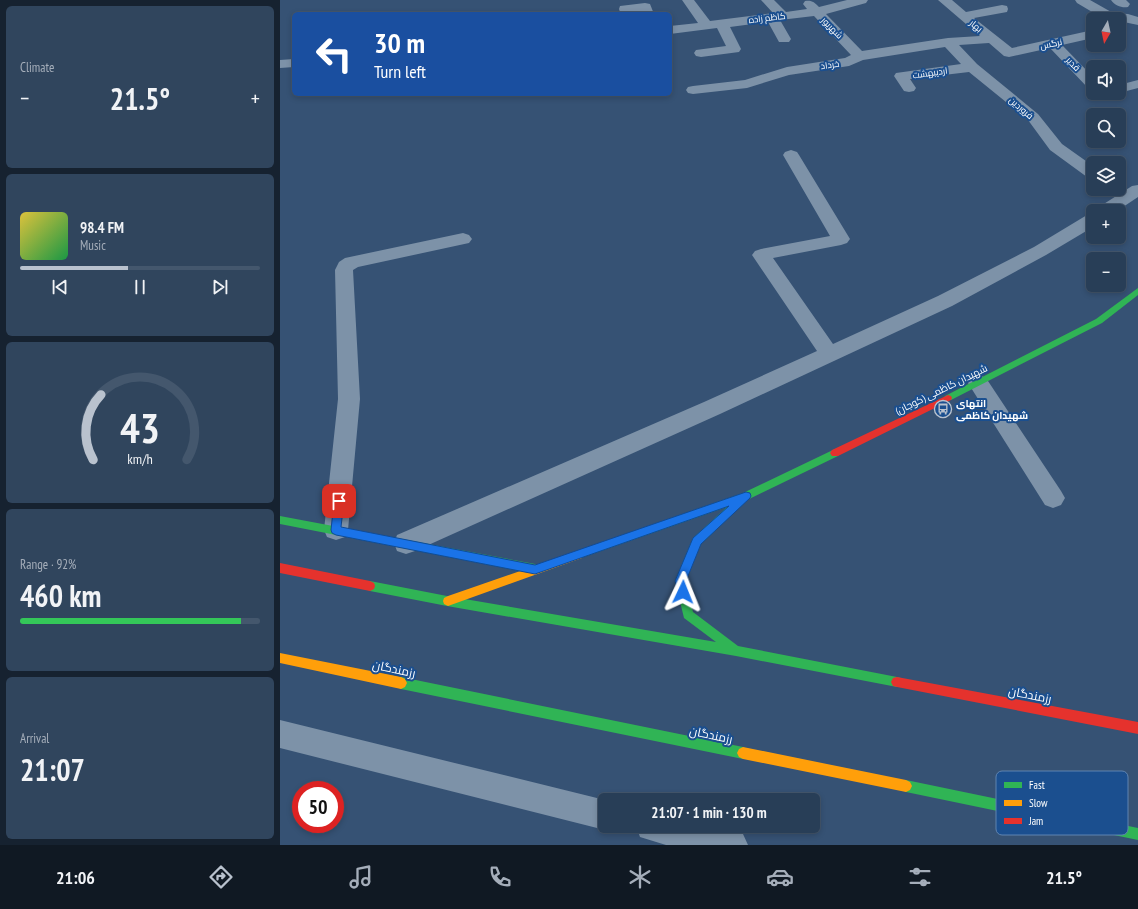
<!DOCTYPE html>
<meta charset="utf-8">
<style>
body{margin:0;font-family:"PT Sans Narrow",Cairo,sans-serif;background:#30455d;color:#f1f3f6;height:100vh;display:flex;flex-direction:column;font-size:15px;white-space:nowrap}
*{box-sizing:border-box;margin:0}
p{font-size:13px;color:#a5aeba}
.icon{flex:none;width:22px;height:22px;fill:none;stroke:currentColor;stroke-width:2;stroke-linecap:round;stroke-linejoin:round}
.map{position:relative;flex:1;overflow:hidden}
.panel{display:flex;flex-direction:column;gap:6px;padding:6px;background:#162230;width:280px}
.panel>*{flex:none}
.banner{position:absolute;left:12px;top:12px;width:380px;height:84px;border-radius:6px;box-shadow:0 2px 6px #0003,0 0 0 1px #44576d;background:#1a4fa0;color:#fff;overflow:hidden}
.needle{width:26px;rotate:189deg}
.tools{position:absolute;left:806px;top:12px;display:grid;gap:8px}
.tools a{display:grid;place-items:center;width:40px;height:40px;border-radius:6px;background:#283e57;box-shadow:0 2px 6px #0003,0 0 0 1px #44576d;font-size:20px}
.speed{position:absolute;left:12px;top:781px;display:flex;gap:8px;font-size:20px;font-weight:700;text-align:center}
.speed>*{display:grid;place-content:center;width:52px;height:52px;border-radius:50%;background:#283e57;box-shadow:0 2px 6px #0003,0 0 0 1px #44576d;line-height:1}
.speed .limit{border:6px solid #d22;background:#fff;color:#111}
.pin{position:absolute;display:grid;place-items:center;width:34px;height:34px;color:#fff;margin:-17px;border-radius:8px;box-shadow:0 2px 6px #0006}
.me{position:absolute;width:44px;margin:-22px;rotate:2deg;stroke-linejoin:round;filter:drop-shadow(0 0 3px #0008)}
.turn{display:flex;align-items:center;gap:14px;height:84px;padding:0 16px;font-size:18px}
.turn .icon{width:52px;height:52px;stroke-width:2.5}
.turn b{display:block;font-size:28px;line-height:34px}
.big{font-size:30px;font-weight:800;line-height:1.1}
.panel .widget{flex:1;display:flex;flex-direction:column;justify-content:center;gap:6px;min-width:0;padding:0 14px;border-radius:6px;background:#30455d}
.panel .dial{align-items:center;gap:0}
.dial svg{height:104px;overflow:visible;fill:none;stroke:#44576d;stroke-width:7;stroke-linecap:round;text-anchor:middle}
.dial text{fill:#f1f3f6;stroke:none}
.song{display:flex;align-items:center;gap:12px}
.cover{width:48px;height:48px;border-radius:6px;background:linear-gradient(135deg,hsl(50 70% 55%),hsl(140 70% 35%))}
.played{height:4px;border-radius:2px;background:linear-gradient(90deg,#b9c2ce 45%,#44576d 45%)}
.keys{display:flex;justify-content:space-around;direction:ltr}
.heat{display:flex;justify-content:space-between;align-items:center;font-size:22px;direction:ltr}
.charge{height:6px;border-radius:3px;background:linear-gradient(90deg,#34c759 92%,#44576d 0)}
.trip{position:absolute;left:318px;top:793px;width:222px;height:40px;border-radius:6px;background:#283e57;box-shadow:0 2px 6px #0003,0 0 0 1px #44576d;font-weight:800;line-height:40px;text-align:center}
.tabs{display:flex;height:64px;justify-content:space-around;align-items:center;background:#101923;color:#a5aeba}
.tabs .icon{width:28px;height:28px}
.tabs .selected{color:#b9c2ce}
.tabs b{font-size:18px;color:#f1f3f6}
main{display:flex;flex:1;min-height:0}
.map>svg:first-child{display:block}
.lines{fill:none;stroke-linecap:round;stroke-linejoin:round}
.street{fill:#7d92a8;fill-rule:evenodd}
.fast{fill:#30b455;fill-rule:evenodd}
.slow{fill:#ff9f0a;fill-rule:evenodd}
.jam{fill:#e5322d;fill-rule:evenodd}
.route{fill:#1a73e8;stroke:#114b97}
.labels{text-anchor:middle;stroke-width:4;stroke-linejoin:round;paint-order:stroke}
.far-street-label{font-size:9px;fill:#fff;stroke:#1b4f8f}
.street-label{font-size:10px;fill:#fff;stroke:#1b4f8f}
.poi-label{font-size:10px;font-weight:bold;fill:#fff;stroke:#1b4f8f;text-anchor:start}
.near-street-label{font-size:12px;fill:#fff;stroke:#1b4f8f}
.key{fill:#1b4f8f;stroke:#5f84b1;stroke-width:1}
.key-label{font-size:11px;fill:#fff}
</style>
<main>
<section class="panel">
<div class="widget"><p>Climate</p>
<div class="heat"><a>−</a><b class="big">21.5°</b><a>+</a></div>
</div>
<div class="widget">
<div class="song"><i class="cover"></i><div><b>98.4 FM</b><p>Music</p></div></div>
<div class="played"></div>
<div class="keys"><svg class="icon" aria-label="previous" viewBox="0 0 24 24"><path d="M18 5L8 12l10 7zM5 5v14"/></svg><svg class="icon" aria-label="pause" viewBox="0 0 24 24"><path d="M8 5v14M16 5v14"/></svg><svg class="icon" aria-label="next" viewBox="0 0 24 24"><path d="M6 5l10 7-10 7zM19 5v14"/></svg></div>
</div>
<div class="widget dial"><svg viewBox="0 0 100 80">
<path d="M14 69A42 42 0 1 1 86 69"/>
<path d="M14 69A42 42 0 0 1 20 19" stroke="#b9c2ce"/>
<text x="50" y="56" font-size="32" font-weight="700">43</text>
<text x="50" y="72" font-size="11">km/h</text>
</svg></div>
<div class="widget"><p>Range · 92%</p><b class="big">460 km</b><div class="charge"></div></div>
<div class="widget"><p>Arrival</p><b class="big">21:07</b></div>
</section>
<div class="map">
<svg width="858" height="845" viewBox="0 0 858 845">
<rect width="100%" height="100%" fill="#365274"/>
<g class="lines">
<path class="street" d="M402,0H414L430,21L493,13L481,0H494L506,12L527,9L523,4L525,1C532,0 534,2 539,7L567,0H588L586,3L546,14L582,51L668,38L700,36L658,0H672L686,12L722,5L727,6L728,9L727,12L694,18L732,48L813,30V38L782,45L813,77V89L808,88L770,48L729,57L724,56L709,43L679,45L697,64L758,114L782,144L813,166V179L807,177L770,150L748,120L689,72L630,79L636,88L634,91L629,92L624,91L614,76L616,73L681,64L665,47L583,60L569,66L509,75L467,88L413,94L408,93L406,90L408,87L413,86L465,80L507,67L565,58L571,55L534,16L500,20L511,39L509,42H499L488,22L450,27L461,49L459,52L421,57L416,56L414,53L416,50L446,46L437,28L390,34V26L418,23Z
M795,0H810L833,13L848,14L858,17V25L839,21V19H824L797,3Z
M831,0H846L850,4L848,7C842,8 835,6 831,0Z
M365,3L370,4L374,14H362L360,11L345,13L340,12L339,9L340,6Z
M14,59V67L0,68V60Z
M858,80V88L839,93H838H839V85Z
M511,150L517,152L519,155L570,239L567,243L561,245L493,258L553,344L658,296L754,247L807,215L813,214V227L766,255L672,306L440,414L135,551L126,554L117,551L114,543L117,535L424,402L537,351L472,255L475,251L481,249L550,236L503,155L505,152Z
M858,185V197L837,211H816L819,207L852,186Z
M183,233L189,235L192,239L189,243L78,267L73,270L80,399L68,530L65,537L56,540L47,537L44,530L58,399L55,270L59,262L65,258Z
M699,375L706,378L781,491L785,498L781,505L773,508L765,505L688,383L692,378Z
M0,720L325,800V826H336L325,830L0,748Z
M356,826H438L463,834L468,845H386L360,837Z"/>
<path class="fast" d="M858,288V295L822,323L671,400H665L664,398L665,396L816,319Z
M555,449L558,450L560,453L558,456L465,501L463,504L421,544L405,581L413,612L458,646L617,677L621,678L623,682L621,686L617,687L456,656L167,606L90,591L86,589L85,586L86,583L90,581L167,596L436,642L404,618L395,581L413,538L447,507L298,559L294,558L293,555L294,552L463,493Z
M0,516L255,564L259,566L260,569L259,572L255,574L0,524Z
M121,677L463,747L467,749L469,753L467,757L463,759L121,689L117,687L115,683L117,679Z
M626,780L858,828V840L626,792L622,790L620,786L622,782Z"/>
<path class="slow" d="M298,551L302,552L303,555L302,558L168,606L164,604L163,601L164,598L168,596Z
M0,653L121,677L125,679L127,683L125,687L121,689L0,663Z
M463,747L626,780L630,782L632,786L630,790L626,792L463,759L459,757L457,753L459,749Z"/>
<path class="jam" d="M668,395L671,396L672,398L671,400L558,456H552L550,453L552,450Z
M0,563L90,581L94,583L95,586L94,589L90,591L0,573Z
M617,677L858,722V734L617,687L613,686L611,682L613,678Z"/>
</g>
<path class="route" d="M466,492L470,493L471,496L470,498L421,544L406,581L408,592L407,595L403,597L399,595L395,581L413,538L449,506L255,574L56,535L52,533L51,530L54,501L55,498H62L64,501L61,527L255,565Z"/>
<defs>
<g id="bus-ring" transform="scale(0.9)"><circle r="9.5" fill="#1b4f8f" stroke="#b9c2ce" stroke-width="1.5"/><path d="M-5-6H5V4H4V6H2V4H-2V6H-4V4H-5ZM-3.5-4V0h7V-4ZM-3.5 1.2v1.5H-2V1.2ZM2 1.2v1.5H3.5V1.2Z" fill="#b9c2ce"/></g>
</defs>
<g fill-rule="evenodd">
<use href="#bus-ring" x="663" y="409"/>
</g>
<g class="labels">
<g class="far-street-label">
<text transform="translate(487 18) rotate(-7)" y="3">کاظم زاده</text>
<text transform="translate(696 26) rotate(39)" y="3">بهار</text>
<text transform="translate(552 28) rotate(46)" y="3">شهریور</text>
<text transform="translate(771 44) rotate(-12)" y="3">نرگس</text>
<text transform="translate(793 64) rotate(46)" y="3">قدیر</text>
<text transform="translate(550 65) rotate(-8)" y="3">خرداد</text>
<text transform="translate(650 73) rotate(-8)" y="3">اردیبهشت</text>
<text transform="translate(741 108) rotate(41)" y="3">فروردین</text>
</g>
<g class="street-label">
<text transform="translate(661 389) rotate(-26)" y="4">شهیدان کاظمی (کوجان)</text>
</g>
<g class="poi-label">
<text x="676" y="407">انتهای<tspan x="676" dy="12">شهیدان کاظمی</tspan></text>
</g>
<g class="near-street-label">
<text transform="translate(114 669) rotate(12)" y="4">رزمندگان</text>
<text transform="translate(750 695) rotate(11)" y="4">رزمندگان</text>
<text transform="translate(431 735) rotate(12)" y="4">رزمندگان</text>
</g>
</g>
<rect x="716" y="771" width="132" height="64" rx="6" class="key"/>
<rect x="724" y="782" width="18" height="6" fill="#30b455"/>
<rect x="724" y="800" width="18" height="6" fill="#ff9f0a"/>
<rect x="724" y="818" width="18" height="6" fill="#e5322d"/>
<g class="key-label">
<text x="749" y="789">Fast</text>
<text x="749" y="807">Slow</text>
<text x="749" y="825">Jam</text>
</g>
</svg>
<div class="tools">
<a><svg class="needle" viewBox="-14 -14 28 28"><path d="M0-13l5 13h-10z" fill="#e53935"/><path d="M0 13l5-13h-10z" fill="#a5aeba"/></svg></a>
<a><svg class="icon" aria-label="sound" viewBox="0 0 24 24"><path d="M4 9h4l5-4v14l-5-4H4zM17 9q2 3 0 6"/></svg></a>
<a><svg class="icon" aria-label="search" viewBox="0 0 24 24"><circle cx="10" cy="10" r="6"/><path d="M15 15l6 6"/></svg></a>
<a><svg class="icon" aria-label="layers" viewBox="0 0 24 24"><path d="M12 4l9 5-9 5-9-5zM3 14l9 5 9-5"/></svg></a>
<a>+</a>
<a>−</a>
</div>
<div class="speed"><div class="limit">50</div></div>
<div class="pin" style="left:59px;top:501px;background:#d93025"><svg class="icon" aria-label="arrive" viewBox="0 0 24 24"><path d="M6 21V4h12l-3 4 3 4H6"/></svg></div>
<svg class="me" style="left:403px;top:592px" viewBox="-20 -20 40 40"><path d="M0-17L14 15 0 8-14 15z" fill="#1a73e8" stroke="#fff" stroke-width="4"/></svg>
<div class="trip">21:07 · 1 min · 130 m</div>
<div class="banner">
<div class="turn"><svg class="icon" aria-label="left" viewBox="0 0 24 24"><path d="M17 20v-9H6M10 6l-5 5 5 5"/></svg><div><b>30 m</b>Turn left</div></div>
</div>
</div>
</main>
<nav class="tabs">
<b>21:06</b>
<svg class="icon selected" aria-label="directions" viewBox="0 0 24 24"><path d="M12 3l9 9-9 9-9-9zM9 14v-3h6M13 9l2 2-2 2"/></svg>
<svg class="icon" aria-label="music" viewBox="0 0 24 24"><path d="M9 18V5l10-2v13"/><circle cx="6" cy="18" r="3"/><circle cx="16" cy="16" r="3"/></svg>
<svg class="icon" aria-label="phone" viewBox="0 0 24 24"><path d="M5 4h4l2 5-3 2q2 4 5 5l2-3 5 2v4C11 20 4 13 5 4z"/></svg>
<svg class="icon" aria-label="climate" viewBox="0 0 24 24"><path d="M12 3v18M4 7l16 10M4 17L20 7"/></svg>
<svg class="icon" aria-label="car" viewBox="0 0 24 24"><path d="M5 17H2v-5l4-1 3-4h7l3 4 3 1v5h-3M9 17h6M6 11h13"/><circle cx="7" cy="17" r="2"/><circle cx="17" cy="17" r="2"/></svg>
<svg class="icon" aria-label="filters" viewBox="0 0 24 24"><path d="M4 7h16M4 17h16"/><circle cx="9" cy="7" r="2"/><circle cx="15" cy="17" r="2"/></svg>
<b>21.5°</b>
</nav>
